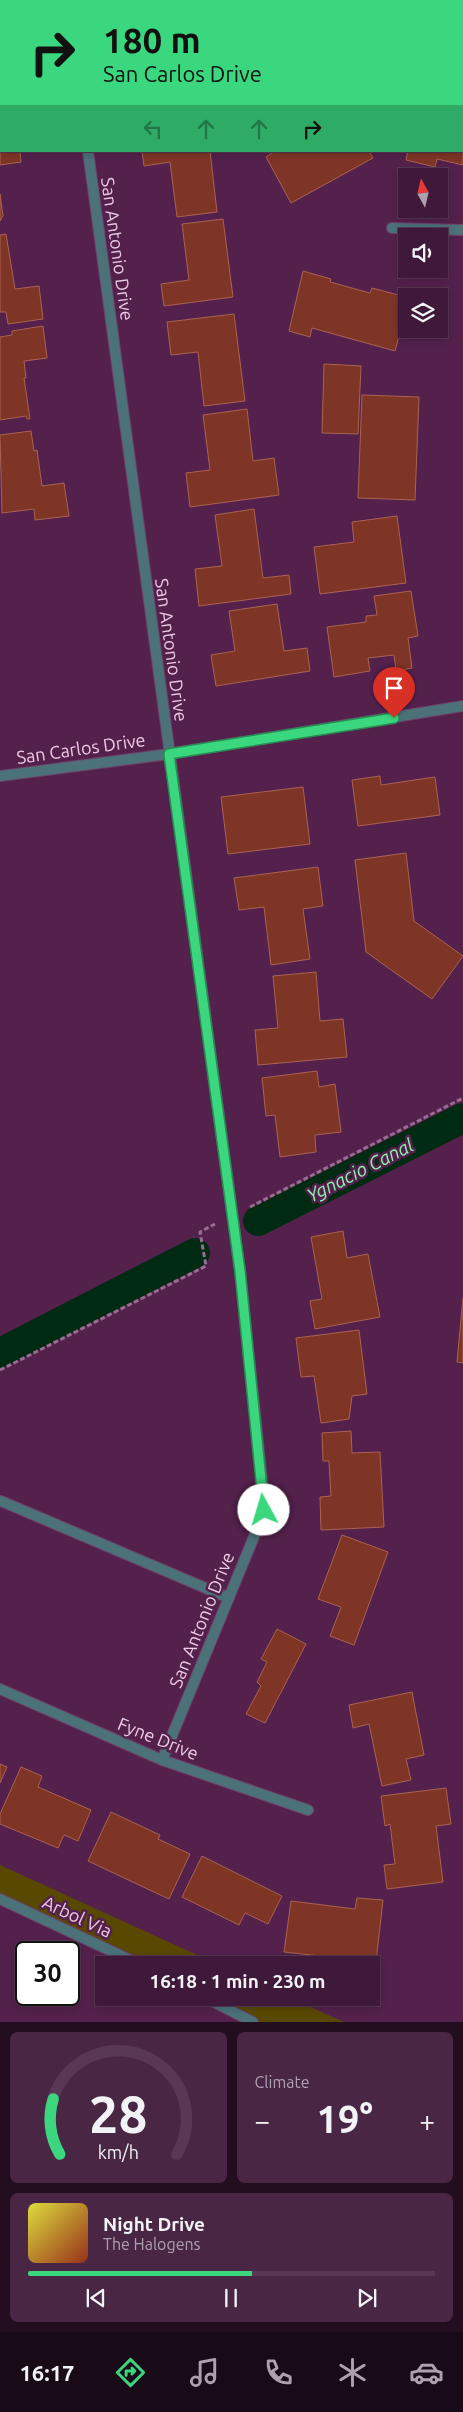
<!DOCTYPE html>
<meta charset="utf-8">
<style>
body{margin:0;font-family:Ubuntu,sans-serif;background:#4a2645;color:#f1f3f6;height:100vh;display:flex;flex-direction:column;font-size:19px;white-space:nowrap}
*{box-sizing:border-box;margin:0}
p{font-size:16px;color:#ada0af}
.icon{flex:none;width:28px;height:28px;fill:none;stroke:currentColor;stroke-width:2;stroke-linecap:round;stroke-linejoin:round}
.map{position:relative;height:2022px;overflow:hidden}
.details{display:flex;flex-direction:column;gap:10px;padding:10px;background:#230e20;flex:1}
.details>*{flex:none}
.guide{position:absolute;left:0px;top:0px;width:464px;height:152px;box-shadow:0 2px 8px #0003,0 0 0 1px #583854;background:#3ad77f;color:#111;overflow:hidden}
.needle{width:32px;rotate:352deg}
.fabs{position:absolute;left:398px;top:168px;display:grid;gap:10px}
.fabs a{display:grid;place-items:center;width:50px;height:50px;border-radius:0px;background:#3f193a;box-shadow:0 2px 8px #0003,0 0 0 1px #583854;font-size:25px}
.speed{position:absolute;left:15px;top:1941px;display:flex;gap:10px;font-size:25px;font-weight:700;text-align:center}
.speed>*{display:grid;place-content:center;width:65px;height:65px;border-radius:50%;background:#3f193a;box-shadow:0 2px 8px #0003,0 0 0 1px #583854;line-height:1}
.speed .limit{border:2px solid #111;border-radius:8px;background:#fff;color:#111}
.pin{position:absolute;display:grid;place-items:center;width:42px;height:42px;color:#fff;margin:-51px -21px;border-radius:50% 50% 50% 0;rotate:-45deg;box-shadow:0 0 5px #0007}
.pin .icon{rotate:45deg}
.me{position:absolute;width:55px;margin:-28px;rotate:354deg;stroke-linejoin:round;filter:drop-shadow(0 0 4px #0008)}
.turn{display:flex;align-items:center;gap:18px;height:105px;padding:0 20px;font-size:22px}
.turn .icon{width:65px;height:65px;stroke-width:2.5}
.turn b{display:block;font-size:35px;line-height:42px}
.lanes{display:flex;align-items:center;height:48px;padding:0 20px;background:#0003;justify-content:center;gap:25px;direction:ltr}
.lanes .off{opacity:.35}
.big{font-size:38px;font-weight:700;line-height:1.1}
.details .widget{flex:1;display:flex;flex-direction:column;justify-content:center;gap:8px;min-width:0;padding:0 18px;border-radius:8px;background:#4a2645}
.details .dial{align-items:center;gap:0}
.dial svg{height:130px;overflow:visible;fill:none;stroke:#583854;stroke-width:7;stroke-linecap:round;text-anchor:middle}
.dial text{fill:#f1f3f6;stroke:none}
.song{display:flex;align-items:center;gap:15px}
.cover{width:60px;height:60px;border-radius:8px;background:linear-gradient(135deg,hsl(60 70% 55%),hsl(10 70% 35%))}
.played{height:5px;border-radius:2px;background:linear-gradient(90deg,#3ad77f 55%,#583854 55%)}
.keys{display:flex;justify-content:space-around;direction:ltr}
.heat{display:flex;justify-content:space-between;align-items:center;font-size:28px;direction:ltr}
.details .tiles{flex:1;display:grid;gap:10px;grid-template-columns:1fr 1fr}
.widget:last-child{grid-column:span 2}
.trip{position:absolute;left:95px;top:1956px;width:285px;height:50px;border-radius:0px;background:#3f193a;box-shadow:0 2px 8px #0003,0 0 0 1px #583854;font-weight:700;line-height:50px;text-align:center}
.dock{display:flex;height:80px;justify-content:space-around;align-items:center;background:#190a17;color:#ada0af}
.dock .icon{width:35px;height:35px}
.dock .current{color:#3ad77f}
.dock b{font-size:22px;color:#f1f3f6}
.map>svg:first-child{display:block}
.green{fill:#594800}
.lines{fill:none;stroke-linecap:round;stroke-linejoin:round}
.canal{stroke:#002a12;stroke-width:30}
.building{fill:#7f3525;stroke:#aa6251}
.lane-casing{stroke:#6f4068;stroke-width:12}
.street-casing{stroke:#6f4068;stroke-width:12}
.path{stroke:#986d91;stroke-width:3;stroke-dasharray:5 2.5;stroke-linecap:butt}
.lane{stroke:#4b7179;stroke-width:10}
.street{stroke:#4b7179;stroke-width:10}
.route-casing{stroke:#268c53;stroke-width:12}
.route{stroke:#3ad77f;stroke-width:9}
.labels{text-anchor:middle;stroke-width:5;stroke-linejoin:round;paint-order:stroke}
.street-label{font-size:18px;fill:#ebcbe4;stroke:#54214d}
.water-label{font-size:19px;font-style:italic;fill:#8df3af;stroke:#54214d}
</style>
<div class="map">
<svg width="463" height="2022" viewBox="0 0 463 2022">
<rect width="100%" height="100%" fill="#54214d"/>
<path class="green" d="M0,1865L219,1965H141L0,1899Z
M206,1998H290L344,2022H253Z"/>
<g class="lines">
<path class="canal" d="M258,1221L463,1118
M0,1353L195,1253"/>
</g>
<path class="building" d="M148,0H191V1H148Z
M308,0H390L308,1Z
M463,120V165L437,159L435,167L406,160L408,151H462Z
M0,131L1,151H20L21,162L0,165Z
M142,151H210L217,212L177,217L170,162L144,166Z
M275,151H369L373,158L291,203L266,157Z
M0,194L3,216L0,221Z
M223,219L233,297L164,306L161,284L189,280L182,224Z
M6,234L15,289L39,286L43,319L8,324L6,312H0V235Z
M303,271L331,279L330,282L370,293L372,288L406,297V310L395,351L312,328L310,337L289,331Z
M234,314L245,401L204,406L198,352L171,355L167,322Z
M43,326L47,358L24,361L26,378H24L30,419H27L26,416L0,420V337L12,335V331Z
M324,364L361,366L358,434L322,433Z
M362,395L419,397L415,500L358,498Z
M247,409L253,461L274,458L279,495L190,507L186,473L210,470L203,415Z
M31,431L34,451L37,450L42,486L64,483L69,516L35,520L34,509L2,513L0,435Z
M254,509L263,578L289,575L291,594L199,606L195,569L222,566L215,515Z
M397,516L406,583L320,594L314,547L354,542L352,522Z
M411,591L418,636L408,638L412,668L396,671L394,655L368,658L370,671L334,677L327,627L366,622V616L377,615L374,596Z
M277,604L284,651L307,648L310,671L216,686L211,655L235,651L229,611Z
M380,776L381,785L435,777L440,815L358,826L352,780Z
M303,787L310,844L228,854L221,797Z
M406,853L414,921L463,956L432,999L366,952L355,860Z
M318,867L323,906L303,909L310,959L271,965L264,907L239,910L234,878Z
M316,972L320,1021L343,1019L347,1057L258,1065L255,1030L278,1028L273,976Z
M317,1071L319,1087L335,1084L341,1132L315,1135L316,1152L280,1157L275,1115L266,1116L262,1078Z
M343,1231L347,1258L368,1254L380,1317L315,1329L310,1301L322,1299L311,1237Z
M463,1298V1363L457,1362Z
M359,1330L367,1394L352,1396L349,1419L321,1423L314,1376L301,1377L296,1338Z
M351,1431L352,1453L380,1452L384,1527L321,1530L320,1497L331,1496L329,1461H323L322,1433Z
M342,1535L388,1552L354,1645L330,1636L341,1607L318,1599Z
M277,1629L306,1644L265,1723L246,1714L261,1686L257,1682L267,1662L261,1659Z
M412,1692L424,1755L406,1759L411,1780L382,1786L369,1724L353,1728L349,1705Z
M0,1764L7,1767L0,1783Z
M21,1767L42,1776L38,1787L91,1810L78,1841L64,1835L58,1848L0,1824V1814Z
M446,1788L451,1824L436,1826L443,1882L387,1889L384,1865L395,1864L390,1824L385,1826L381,1796Z
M111,1812L160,1835L158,1839L190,1854L169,1899L88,1861Z
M202,1856L282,1896L268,1924L245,1913L239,1925L182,1897Z
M357,1898L383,1900L376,1962L284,1952L291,1901L355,1909Z"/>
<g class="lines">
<g class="lane-casing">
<path id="lane" d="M1,1501L229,1598"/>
</g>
<g class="street-casing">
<path id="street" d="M58,0V1
M88,151L240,1271L265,1510L162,1760
M392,228L463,230
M0,776L169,754L463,706
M0,1689L162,1760L308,1810
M0,1899L141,1965
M206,1998L253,2022"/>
</g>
<path class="path" d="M250,1207L463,1098
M0,1370L206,1266L200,1232L215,1224"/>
<use href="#lane" class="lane"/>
<use href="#street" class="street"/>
</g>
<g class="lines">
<g class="route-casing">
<path id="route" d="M264,1510L240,1271L169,754L394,718"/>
</g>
<use href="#route" class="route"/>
</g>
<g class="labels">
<g class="street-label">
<text transform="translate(117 249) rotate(82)" y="6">San Antonio Drive</text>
<text transform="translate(171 650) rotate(82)" y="6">San Antonio Drive</text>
<text transform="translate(81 749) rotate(-8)" y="6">San Carlos Drive</text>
<text transform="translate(202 1620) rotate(-68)" y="6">San Antonio Drive</text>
<text transform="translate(158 1739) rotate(22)" y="6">Fyne Drive</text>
<text transform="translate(77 1917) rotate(25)" y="6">Arbol Via</text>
</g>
<g class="water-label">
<text transform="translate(360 1170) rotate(-27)" y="7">Ygnacio Canal</text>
</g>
</g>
</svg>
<div class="fabs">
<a><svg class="needle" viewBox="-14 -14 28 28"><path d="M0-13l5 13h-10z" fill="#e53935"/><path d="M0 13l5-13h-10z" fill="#ada0af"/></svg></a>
<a><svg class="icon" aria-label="sound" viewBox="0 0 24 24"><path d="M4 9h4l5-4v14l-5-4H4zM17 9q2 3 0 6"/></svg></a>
<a><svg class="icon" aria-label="layers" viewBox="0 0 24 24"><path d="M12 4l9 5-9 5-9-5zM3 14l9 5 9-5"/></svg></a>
</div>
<div class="speed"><div class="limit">30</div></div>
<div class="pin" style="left:394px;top:718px;background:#d93025"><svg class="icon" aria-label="arrive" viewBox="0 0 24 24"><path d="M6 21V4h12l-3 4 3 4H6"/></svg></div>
<svg class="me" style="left:264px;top:1510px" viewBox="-20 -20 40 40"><circle r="19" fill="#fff"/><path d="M0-13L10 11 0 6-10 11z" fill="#3ad77f"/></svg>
<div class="trip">16:18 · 1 min · 230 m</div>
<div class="guide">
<div class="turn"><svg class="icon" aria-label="right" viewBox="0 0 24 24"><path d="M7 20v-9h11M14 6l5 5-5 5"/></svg><div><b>180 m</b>San Carlos Drive</div></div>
<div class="lanes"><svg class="icon off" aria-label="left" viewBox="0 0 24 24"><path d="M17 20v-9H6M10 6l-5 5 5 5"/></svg><svg class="icon off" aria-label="ahead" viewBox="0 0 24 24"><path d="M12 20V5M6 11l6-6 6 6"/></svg><svg class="icon off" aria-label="ahead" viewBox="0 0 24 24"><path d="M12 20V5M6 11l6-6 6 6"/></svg><svg class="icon" aria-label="right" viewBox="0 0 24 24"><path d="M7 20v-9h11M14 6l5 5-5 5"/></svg></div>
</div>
</div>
<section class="details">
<div class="tiles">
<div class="widget dial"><svg viewBox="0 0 100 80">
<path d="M14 69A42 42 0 1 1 86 69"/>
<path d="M14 69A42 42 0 0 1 10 35" stroke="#3ad77f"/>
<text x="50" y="56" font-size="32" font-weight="700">28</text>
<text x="50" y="72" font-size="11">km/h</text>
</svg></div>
<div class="widget"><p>Climate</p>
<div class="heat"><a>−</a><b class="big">19°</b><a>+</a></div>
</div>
<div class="widget">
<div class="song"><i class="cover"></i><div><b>Night Drive</b><p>The Halogens</p></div></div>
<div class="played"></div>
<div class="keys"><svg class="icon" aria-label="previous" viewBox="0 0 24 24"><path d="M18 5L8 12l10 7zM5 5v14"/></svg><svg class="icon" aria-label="pause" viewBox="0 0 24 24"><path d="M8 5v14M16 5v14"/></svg><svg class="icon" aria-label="next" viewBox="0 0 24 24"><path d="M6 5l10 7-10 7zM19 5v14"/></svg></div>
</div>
</div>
</section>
<nav class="dock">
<b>16:17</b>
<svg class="icon current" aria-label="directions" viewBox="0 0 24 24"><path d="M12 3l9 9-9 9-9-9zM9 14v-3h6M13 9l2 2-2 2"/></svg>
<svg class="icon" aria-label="music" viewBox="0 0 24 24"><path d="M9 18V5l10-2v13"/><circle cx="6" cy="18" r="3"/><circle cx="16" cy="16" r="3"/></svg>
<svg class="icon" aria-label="phone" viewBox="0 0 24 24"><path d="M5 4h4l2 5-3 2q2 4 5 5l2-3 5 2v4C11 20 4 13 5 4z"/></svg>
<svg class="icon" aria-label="climate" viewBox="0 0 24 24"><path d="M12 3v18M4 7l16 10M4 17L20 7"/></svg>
<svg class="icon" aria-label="car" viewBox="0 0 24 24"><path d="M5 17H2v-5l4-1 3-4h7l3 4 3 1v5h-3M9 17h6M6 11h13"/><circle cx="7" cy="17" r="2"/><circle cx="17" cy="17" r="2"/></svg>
</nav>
